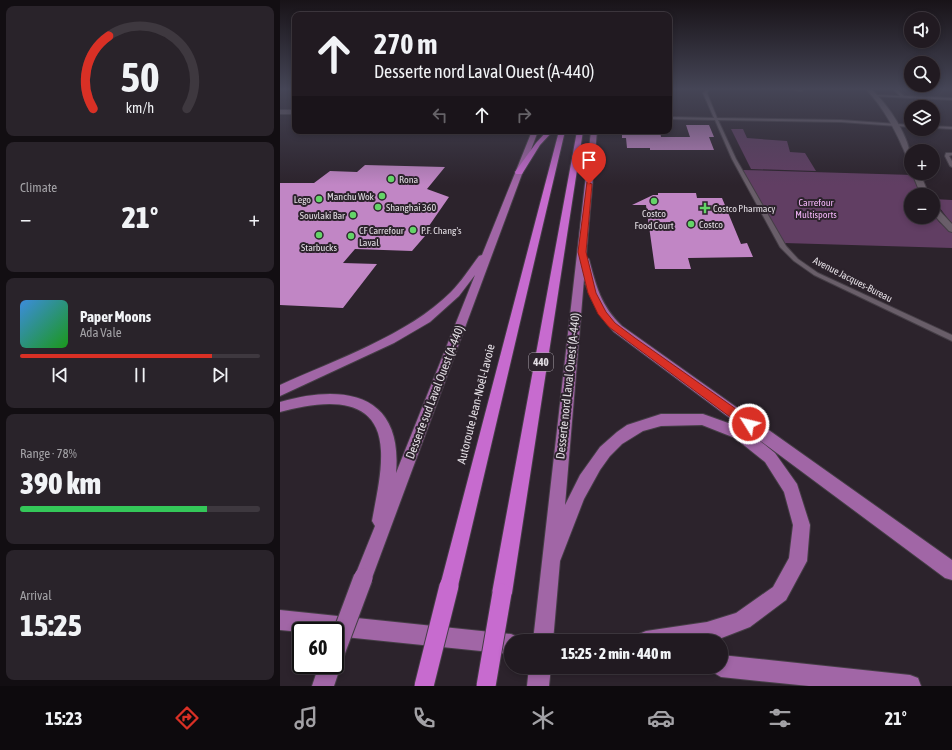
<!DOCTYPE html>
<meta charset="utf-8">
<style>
body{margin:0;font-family:"Asap Condensed",sans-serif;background:#29232a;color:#f1f3f6;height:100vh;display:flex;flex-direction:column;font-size:15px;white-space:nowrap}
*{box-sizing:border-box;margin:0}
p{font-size:13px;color:#a2a1a5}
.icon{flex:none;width:22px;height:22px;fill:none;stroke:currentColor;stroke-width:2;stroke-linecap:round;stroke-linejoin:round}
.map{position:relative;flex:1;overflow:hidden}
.side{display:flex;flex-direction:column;gap:6px;padding:6px;background:#120e12;width:280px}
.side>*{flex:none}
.hud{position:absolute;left:12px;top:12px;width:380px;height:122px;border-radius:8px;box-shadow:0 2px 6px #0003,0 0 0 1px #3e383f;background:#211a21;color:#f1f3f6;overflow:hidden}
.tools{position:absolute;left:624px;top:12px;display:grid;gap:8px}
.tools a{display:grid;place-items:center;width:36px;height:36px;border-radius:50%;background:#211a21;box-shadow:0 2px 6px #0003,0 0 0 1px #3e383f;font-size:20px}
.speed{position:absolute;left:12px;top:622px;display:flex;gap:8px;font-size:20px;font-weight:700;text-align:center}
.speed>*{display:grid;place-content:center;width:52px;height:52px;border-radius:50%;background:#211a21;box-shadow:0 2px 6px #0003,0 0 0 1px #3e383f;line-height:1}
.speed .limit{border:2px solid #111;border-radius:6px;background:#fff;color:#111}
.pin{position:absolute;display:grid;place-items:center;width:34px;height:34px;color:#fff;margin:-41px -17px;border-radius:50% 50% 50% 0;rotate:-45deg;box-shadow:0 0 4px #0007}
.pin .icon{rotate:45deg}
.me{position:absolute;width:44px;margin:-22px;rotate:306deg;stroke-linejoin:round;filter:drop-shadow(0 0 3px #0008)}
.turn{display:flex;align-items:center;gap:14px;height:84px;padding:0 16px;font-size:18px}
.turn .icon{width:52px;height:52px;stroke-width:2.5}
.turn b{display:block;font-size:28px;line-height:34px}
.lanes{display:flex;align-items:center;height:38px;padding:0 16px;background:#0003;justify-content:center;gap:20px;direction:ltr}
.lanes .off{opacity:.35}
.big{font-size:30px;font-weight:800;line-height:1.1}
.side .tile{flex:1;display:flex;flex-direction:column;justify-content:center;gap:6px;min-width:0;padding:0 14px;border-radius:8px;background:#29232a}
.side .dial{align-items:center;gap:0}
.dial svg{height:104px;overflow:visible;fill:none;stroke:#3e383f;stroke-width:7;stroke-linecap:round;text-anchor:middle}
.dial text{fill:#f1f3f6;stroke:none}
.song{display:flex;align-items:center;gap:12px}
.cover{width:48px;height:48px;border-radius:6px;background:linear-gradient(135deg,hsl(210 70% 55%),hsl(120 70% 35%))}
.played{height:4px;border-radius:2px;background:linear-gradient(90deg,#d93025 80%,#3e383f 80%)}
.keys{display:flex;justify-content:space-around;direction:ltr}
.heat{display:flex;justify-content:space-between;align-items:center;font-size:22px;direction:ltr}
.charge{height:6px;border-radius:3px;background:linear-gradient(90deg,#34c759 78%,#3e383f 0)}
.trip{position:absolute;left:224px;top:634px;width:224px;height:40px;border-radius:20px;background:#211a21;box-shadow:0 2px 6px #0003,0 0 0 1px #3e383f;font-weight:800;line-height:40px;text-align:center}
.tabs{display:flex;height:64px;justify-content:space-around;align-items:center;background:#0d0a0d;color:#a2a1a5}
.tabs .icon{width:28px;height:28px}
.tabs .selected{color:#d93025}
.tabs b{font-size:18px;color:#f1f3f6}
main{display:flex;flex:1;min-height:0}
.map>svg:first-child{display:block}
.green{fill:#613e63}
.building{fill:#c186c5}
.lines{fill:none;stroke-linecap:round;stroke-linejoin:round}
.street-casing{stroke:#453e46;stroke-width:2}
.secondary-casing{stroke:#453e46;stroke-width:2}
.primary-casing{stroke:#453e46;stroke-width:2}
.highway-casing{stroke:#453e46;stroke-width:2}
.street{fill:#695e69;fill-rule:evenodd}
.secondary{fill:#695e69;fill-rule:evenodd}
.primary{fill:#a166a6;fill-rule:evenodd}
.highway{fill:#c76bcf;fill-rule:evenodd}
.primary-bridge-casing{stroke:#453e46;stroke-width:21;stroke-linecap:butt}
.highway-bridge-casing{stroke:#453e46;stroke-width:21;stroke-linecap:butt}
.primary-bridge{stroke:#a166a6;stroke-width:19}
.highway-bridge{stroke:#c76bcf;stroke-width:19}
.route{fill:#d93025;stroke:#8d1f18}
.poi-dot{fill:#64d468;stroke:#2c232c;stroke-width:1.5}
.labels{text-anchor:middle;stroke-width:4;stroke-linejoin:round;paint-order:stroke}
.far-poi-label{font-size:10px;fill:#e2dde3;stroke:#2c232c;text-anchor:start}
.far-park-label{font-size:10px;fill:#f2b4f7;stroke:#2c232c}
.far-street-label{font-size:10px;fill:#e2dde3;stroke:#2c232c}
.shield{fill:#2c232c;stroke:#aba5ac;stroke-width:1}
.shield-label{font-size:11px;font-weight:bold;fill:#e2dde3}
.street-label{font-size:12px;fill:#e2dde3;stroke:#2c232c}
</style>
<main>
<section class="side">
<div class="tile dial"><svg viewBox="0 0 100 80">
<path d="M14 69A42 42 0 1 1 86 69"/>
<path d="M14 69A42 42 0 0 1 26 13" stroke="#d93025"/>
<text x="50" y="56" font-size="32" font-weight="700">50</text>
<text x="50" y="72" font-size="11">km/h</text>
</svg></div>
<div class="tile"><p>Climate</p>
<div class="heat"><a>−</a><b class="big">21°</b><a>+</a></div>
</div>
<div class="tile">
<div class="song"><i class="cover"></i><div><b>Paper Moons</b><p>Ada Vale</p></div></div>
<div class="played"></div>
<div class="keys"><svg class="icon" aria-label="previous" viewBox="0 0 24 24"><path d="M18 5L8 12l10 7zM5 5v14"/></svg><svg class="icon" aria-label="pause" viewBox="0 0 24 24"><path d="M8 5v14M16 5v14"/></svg><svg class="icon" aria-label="next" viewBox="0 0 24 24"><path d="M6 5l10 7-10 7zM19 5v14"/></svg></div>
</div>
<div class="tile"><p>Range · 78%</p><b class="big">390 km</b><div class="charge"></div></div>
<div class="tile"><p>Arrival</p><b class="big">15:25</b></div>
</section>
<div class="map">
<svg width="672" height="686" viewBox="0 0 672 686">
<rect width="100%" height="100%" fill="#2c232c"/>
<path class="green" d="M451,129H463L467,138L507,141L510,152L525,153L536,171L471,169Z
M463,170L633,175L642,195H631V217H653V214L659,222L672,233V248L504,243Z
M653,199L672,200V223L669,220Z"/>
<path class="building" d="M406,125H429L434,137H429L434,150H370V148H347L346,138H342V131H380L381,137H410Z
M85,165L165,167L147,189L169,197L142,236H145L132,251L75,249L63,263L97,264L63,308L0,305V183H34L50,171L77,172Z
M378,193H416L417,198H442L461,244L467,243L473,257L408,258L411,269H375L366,205H352L373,195H378Z"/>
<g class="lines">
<g class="street-casing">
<path id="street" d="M428,88H431L427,93L437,118L561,120L631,125V127L561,122L438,120L456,159L506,246L518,259L538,273L672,335V341L534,275L514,261L500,247L452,159L435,120L389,119V117L434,118L423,93Z
M515,88L523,90L521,91L497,88Z
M612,88H615L624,96L672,98V100L593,96L595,95L620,96Z
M653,126L672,127V129L653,128Z
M666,153H672V155L669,156L672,161V167L670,166L665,156Z"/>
</g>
<g class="secondary-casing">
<path id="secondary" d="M585,88H590C608,104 631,138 631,162L628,160C617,133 605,109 585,88Z
M0,110H15V114H0Z
M632,173H640L649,195H641Z
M653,207H656L672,224V232L669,231L653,214Z"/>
</g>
<g class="primary-casing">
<path id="primary" d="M252,131H258L92,578L90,585L83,587L76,585L74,578L95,526L92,521C96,498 102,474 101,451C99,392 40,401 0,412V402C63,384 123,392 116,473L195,275L179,296L150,322L114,343L0,396V385C55,360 128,335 171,292C181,282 190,268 199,256L202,255Z
M311,131H317L306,257L309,259C316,286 321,306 342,326L672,560V580L665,578L334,332C319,316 310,300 304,279L285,505L300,475L320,447L337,432L347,425L381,414H423L465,429L495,453L517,484L530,525L527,561L506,600L470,627L439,639L431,641H356L359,634L366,631L427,622L456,613L493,587L509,558L513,525L504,492L485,462L455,438L422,425L381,426L363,431L342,444L330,456L320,470L304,499L280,561L273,641H253Z
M0,610L231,634L238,637L240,641H231V654L55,636V631L21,632L0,630Z
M441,655L630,675L638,678L641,686H529L441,677L434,673L431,667H441Z
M55,657L57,658L61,665L54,686H32L39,665H55Z
M249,667H271L269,686H247Z"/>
</g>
<g class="highway-casing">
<path id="highway" d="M267,131H273L260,145L242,174H236L235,172L256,143Z
M279,131H285L178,586L176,593L169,595L162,593L160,586Z
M297,131H303L232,593L229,600L222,603L215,600L212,593Z"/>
</g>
<use href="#street" class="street"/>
<use href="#secondary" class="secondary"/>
<use href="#primary" class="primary"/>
<use href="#highway" class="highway"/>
<g class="primary-bridge-casing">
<path id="primary-bridge" d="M55,653L83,578"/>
</g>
<g class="highway-bridge-casing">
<path id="highway-bridge" d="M144,686L169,586
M206,686L222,593"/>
</g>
<use href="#primary-bridge" class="primary-bridge"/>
<use href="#highway-bridge" class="highway-bridge"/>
</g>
<linearGradient id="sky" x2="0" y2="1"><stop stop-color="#181318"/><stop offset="0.48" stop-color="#454556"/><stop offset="1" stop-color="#454556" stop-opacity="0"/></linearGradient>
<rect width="672" height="185" fill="url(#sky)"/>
<path class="route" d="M307,182L312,184L306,252L316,293L326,312L335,323L355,338L473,421L475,424L473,428L469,429L465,428L349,342L329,327L318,314L308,293L298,252Z"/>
<g class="poi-dot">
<circle cx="111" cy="179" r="4"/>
<circle cx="102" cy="196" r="4"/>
<circle cx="39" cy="199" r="4"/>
<circle cx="374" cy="201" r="4"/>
<circle cx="98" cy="207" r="4"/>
<path d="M423 202h4v4h4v4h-4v4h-4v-4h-4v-4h4z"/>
<circle cx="73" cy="215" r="4"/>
<circle cx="411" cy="224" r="4"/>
<circle cx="133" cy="230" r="4"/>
<circle cx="39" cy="235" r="4"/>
<circle cx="71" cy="236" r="4"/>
</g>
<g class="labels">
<g class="far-poi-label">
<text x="119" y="183">Rona</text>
<text x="94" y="200" text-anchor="end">Manchu Wok</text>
<text x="31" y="203" text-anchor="end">Lego</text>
<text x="106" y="211">Shanghai 360</text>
<text x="433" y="212">Costco Pharmacy</text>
<text x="374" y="217" text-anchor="middle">Costco<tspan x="374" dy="12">Food Court</tspan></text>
<text x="65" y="219" text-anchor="end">Souvlaki Bar</text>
<text x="419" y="228">Costco</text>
<text x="79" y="234">CF Carrefour<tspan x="79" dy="12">Laval</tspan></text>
<text x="141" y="234">P.F. Chang's</text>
<text x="39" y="251" text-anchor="middle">Starbucks</text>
</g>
<g class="far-park-label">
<text x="536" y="206">Carrefour<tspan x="536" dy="12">Multisports</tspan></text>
</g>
<g class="far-street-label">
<text transform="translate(573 279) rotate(27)" y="4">Avenue Jacques-Bureau</text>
</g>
<rect class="shield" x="249" y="353" width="24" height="18" rx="3"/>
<g class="shield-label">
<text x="261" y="366">440</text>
</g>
<g class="street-label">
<text transform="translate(288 386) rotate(-84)" y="4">Desserte nord Laval Ouest (A-440)</text>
<text transform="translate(155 392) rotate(-69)" y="4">Desserte sud Laval Ouest (A-440)</text>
<text transform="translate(196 404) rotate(-76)" y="4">Autoroute Jean-Noël-Lavoie</text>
</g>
</g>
</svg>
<div class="tools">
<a><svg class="icon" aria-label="sound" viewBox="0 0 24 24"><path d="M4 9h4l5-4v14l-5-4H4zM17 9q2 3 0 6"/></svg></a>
<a><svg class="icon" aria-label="search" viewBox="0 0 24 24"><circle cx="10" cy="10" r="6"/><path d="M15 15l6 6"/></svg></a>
<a><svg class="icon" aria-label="layers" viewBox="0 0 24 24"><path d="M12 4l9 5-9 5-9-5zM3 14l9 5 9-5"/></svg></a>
<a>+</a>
<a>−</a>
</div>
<div class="speed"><div class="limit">60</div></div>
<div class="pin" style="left:309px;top:184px;background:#d93025"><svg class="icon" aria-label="arrive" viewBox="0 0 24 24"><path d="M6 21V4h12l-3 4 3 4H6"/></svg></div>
<svg class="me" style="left:469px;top:424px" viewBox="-20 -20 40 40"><circle r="17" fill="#d93025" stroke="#fff" stroke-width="3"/><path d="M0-11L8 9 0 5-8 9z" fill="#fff"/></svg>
<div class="trip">15:25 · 2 min · 440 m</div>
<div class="hud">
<div class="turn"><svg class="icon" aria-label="ahead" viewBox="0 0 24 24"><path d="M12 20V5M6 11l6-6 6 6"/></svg><div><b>270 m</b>Desserte nord Laval Ouest (A-440)</div></div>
<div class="lanes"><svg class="icon off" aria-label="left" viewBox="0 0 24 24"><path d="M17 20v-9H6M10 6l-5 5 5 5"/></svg><svg class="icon" aria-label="ahead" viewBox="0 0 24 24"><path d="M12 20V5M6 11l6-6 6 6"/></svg><svg class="icon off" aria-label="right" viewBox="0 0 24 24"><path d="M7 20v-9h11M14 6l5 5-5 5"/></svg></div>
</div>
</div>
</main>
<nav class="tabs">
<b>15:23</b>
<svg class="icon selected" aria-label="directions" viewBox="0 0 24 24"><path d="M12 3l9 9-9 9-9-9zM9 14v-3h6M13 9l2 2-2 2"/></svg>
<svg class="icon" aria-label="music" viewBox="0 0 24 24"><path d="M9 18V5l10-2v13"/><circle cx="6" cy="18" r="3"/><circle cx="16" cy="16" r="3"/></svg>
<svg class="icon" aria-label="phone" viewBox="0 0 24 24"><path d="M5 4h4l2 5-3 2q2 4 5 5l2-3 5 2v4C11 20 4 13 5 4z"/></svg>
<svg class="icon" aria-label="climate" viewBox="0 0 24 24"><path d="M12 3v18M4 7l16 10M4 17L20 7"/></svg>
<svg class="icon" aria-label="car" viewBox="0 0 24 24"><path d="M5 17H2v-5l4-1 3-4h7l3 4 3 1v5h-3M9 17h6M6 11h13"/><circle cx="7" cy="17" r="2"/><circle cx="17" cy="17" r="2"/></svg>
<svg class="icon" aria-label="filters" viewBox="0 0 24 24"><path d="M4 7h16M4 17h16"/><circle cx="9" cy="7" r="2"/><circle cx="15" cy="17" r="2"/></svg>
<b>21°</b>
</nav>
